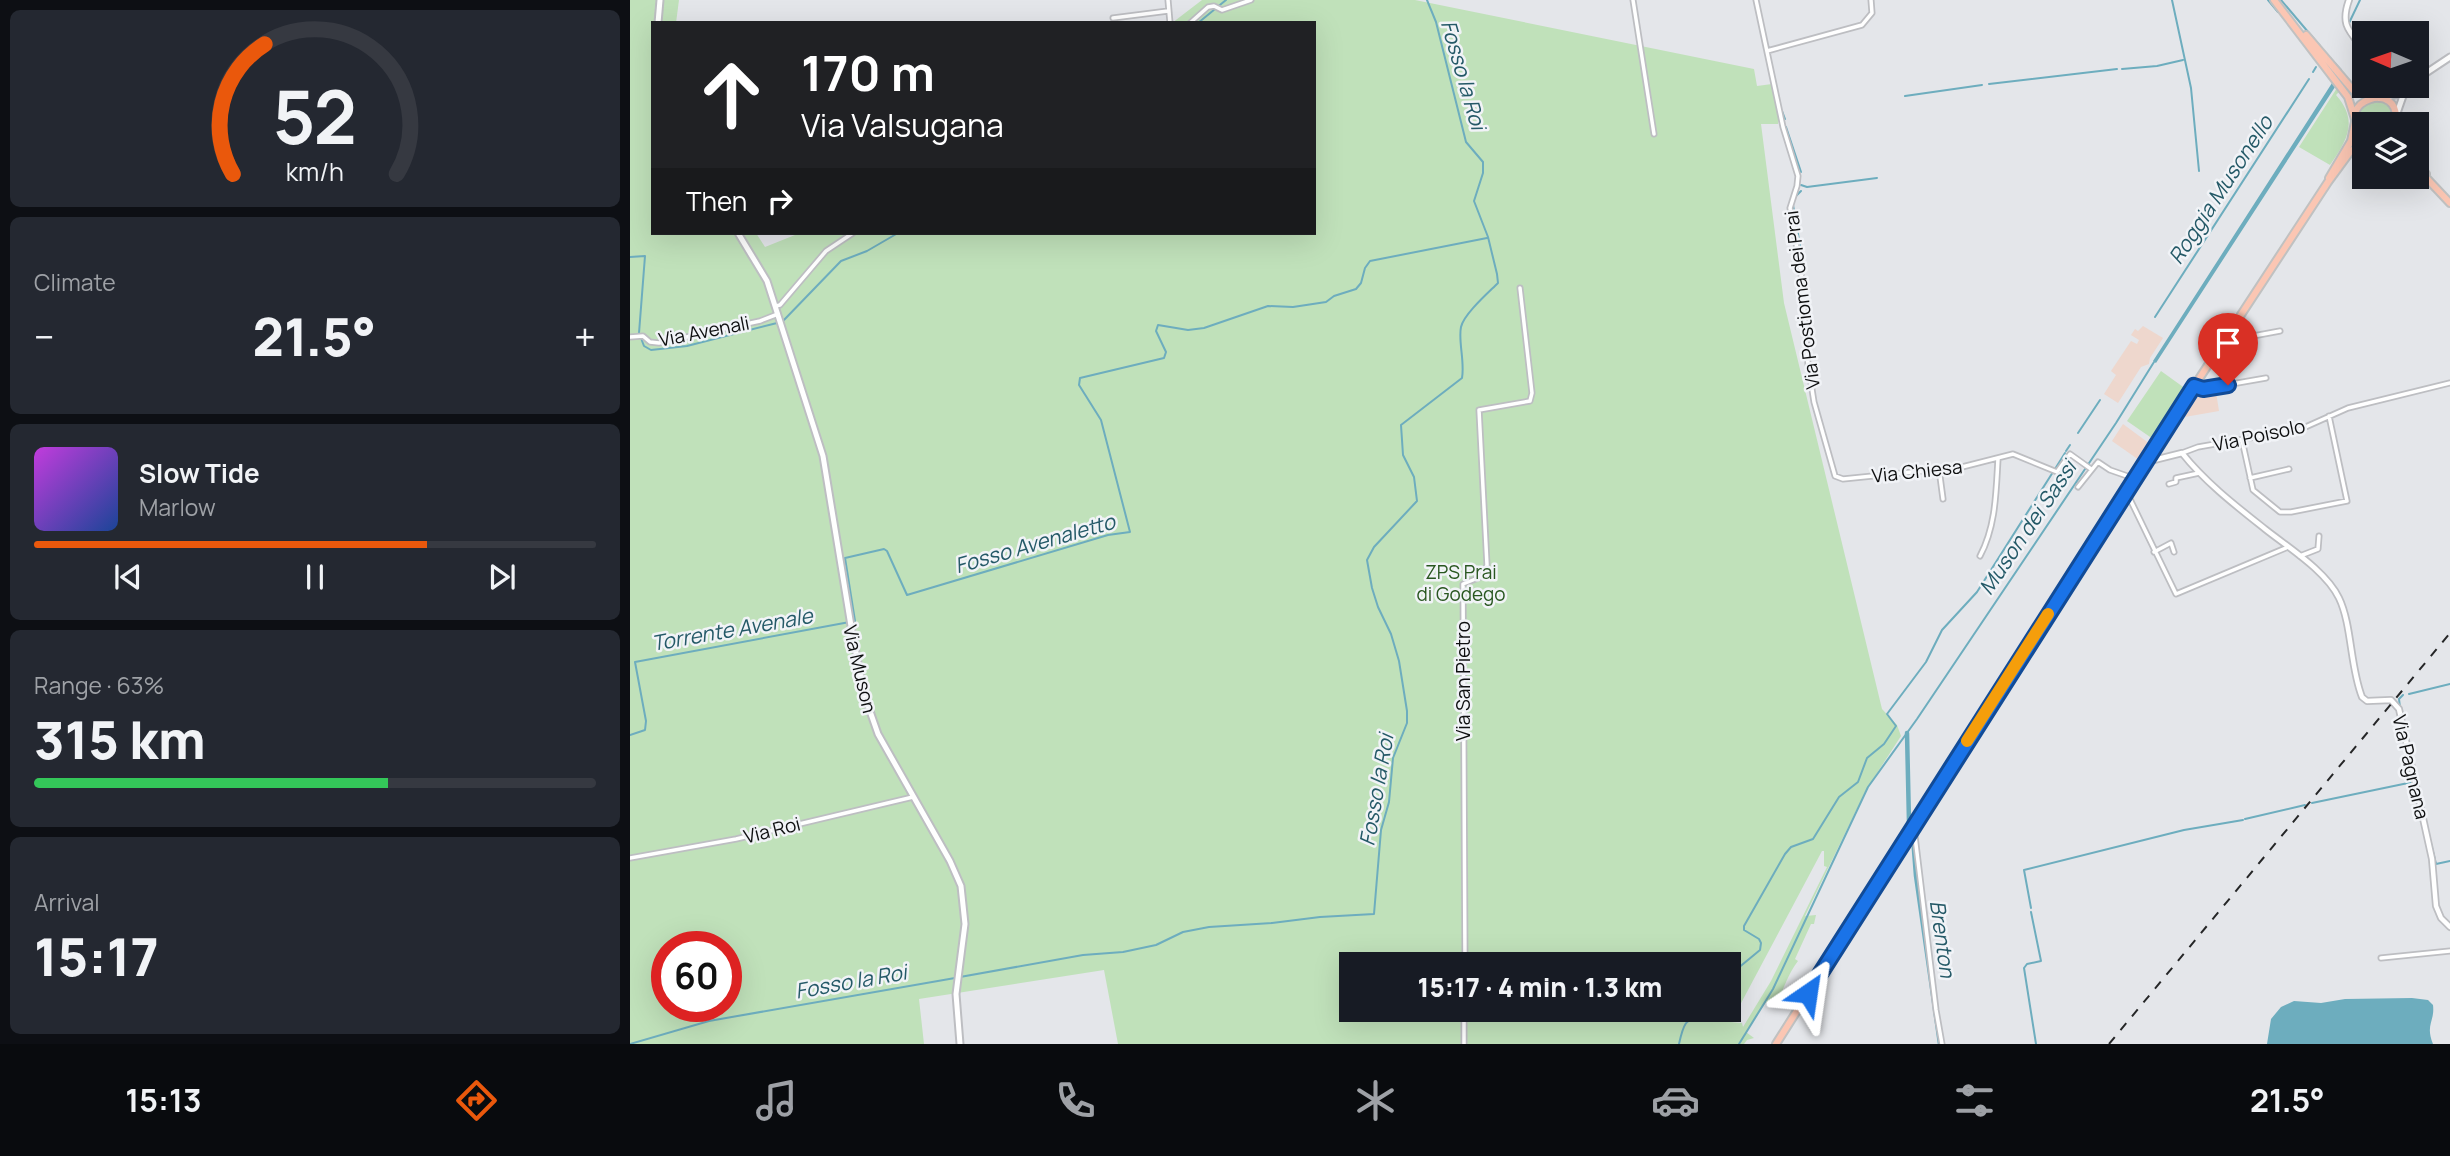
<!DOCTYPE html>
<meta charset="utf-8">
<style>
body{margin:0;font-family:Manrope,sans-serif;background:#242831;color:#f1f3f6;height:100vh;display:flex;flex-direction:column;font-size:26px;white-space:nowrap}
*{box-sizing:border-box;margin:0}
p{font-size:23px;color:#9ea1a6}
.icon{flex:none;width:38px;height:38px;fill:none;stroke:currentColor;stroke-width:2;stroke-linecap:round;stroke-linejoin:round}
.map{position:relative;flex:1;overflow:hidden}
.drawer{display:flex;flex-direction:column;gap:10px;padding:10px;background:#0d0f14;width:630px}
.drawer>*{flex:none}
.top-card{position:absolute;left:21px;top:21px;width:665px;height:214px;border-radius:0px;box-shadow:0 7px 28px #0002;background:#202124;color:#fff;overflow:hidden}
.needle{width:46px;rotate:272deg}
.controls{position:absolute;left:1722px;top:21px;display:grid;gap:14px}
.controls a{display:grid;place-items:center;width:77px;height:77px;border-radius:0px;background:#171b24;box-shadow:0 7px 28px #0002;font-size:35px}
.speed{position:absolute;left:21px;top:931px;display:flex;gap:14px;font-size:35px;font-weight:700;text-align:center}
.speed>*{display:grid;place-content:center;width:91px;height:91px;border-radius:50%;background:#171b24;box-shadow:0 7px 28px #0002;line-height:1}
.speed .limit{border:10px solid #d22;background:#fff;color:#111}
.pin{position:absolute;display:grid;place-items:center;width:60px;height:60px;color:#fff;margin:-72px -30px;border-radius:50% 50% 50% 0;rotate:-45deg;box-shadow:0 0 7px #0007}
.pin .icon{rotate:45deg}
.me{position:absolute;width:77px;margin:-38px;rotate:32deg;stroke-linejoin:round;filter:drop-shadow(0 0 5px #0008)}
.turn{display:flex;align-items:center;gap:24px;height:147px;padding:0 35px;font-size:32px}
.turn .icon{width:91px;height:91px;stroke-width:2.5}
.turn b{display:block;font-size:49px;line-height:60px}
.then{display:flex;align-items:center;height:66px;padding:0 35px;background:#0003;gap:14px;font-size:26px}
.big{font-size:52px;font-weight:800;line-height:1.1}
.drawer .card{flex:1;display:flex;flex-direction:column;justify-content:center;gap:10px;min-width:0;padding:0 24px;border-radius:10px;background:#242831}
.drawer .dial{align-items:center;gap:0}
.dial svg{height:182px;overflow:visible;fill:none;stroke:#363941;stroke-width:7;stroke-linecap:round;text-anchor:middle}
.dial text{fill:#f1f3f6;stroke:none}
.song{display:flex;align-items:center;gap:21px}
.cover{width:84px;height:84px;border-radius:10px;background:linear-gradient(135deg,hsl(290 70% 55%),hsl(220 70% 35%))}
.played{height:7px;border-radius:4px;background:linear-gradient(90deg,#ea580c 70%,#363941 70%)}
.keys{display:flex;justify-content:space-around;direction:ltr}
.heat{display:flex;justify-content:space-between;align-items:center;font-size:38px;direction:ltr}
.charge{height:10px;border-radius:5px;background:linear-gradient(90deg,#34c759 63%,#363941 0)}
.trip{position:absolute;left:709px;top:952px;width:402px;height:70px;border-radius:0px;background:#171b24;box-shadow:0 7px 28px #0002;font-weight:800;line-height:70px;text-align:center}
.menu{display:flex;height:112px;justify-content:space-around;align-items:center;background:#090b0e;color:#9ea1a6}
.menu .icon{width:49px;height:49px}
.menu .current{color:#ea580c}
.menu b{font-size:32px;color:#f1f3f6}
main{display:flex;flex:1;min-height:0}
.map>svg:first-child{display:block}
.education{fill:#eed7cd}
.green{fill:#c0e1ba;fill-rule:evenodd}
.water{fill:#6dadbe}
.lines{fill:none;stroke-linecap:round;stroke-linejoin:round}
.stream{stroke:#6dadbe;stroke-width:2}
.canal{stroke:#6dadbe;stroke-width:4.5}
.minor-casing{stroke:#bdbec2;stroke-width:7}
.tertiary-casing{stroke:#bdbec2;stroke-width:8}
.secondary-casing{stroke:#bdbec2;stroke-width:9}
.primary-casing{stroke:#c0c1c1;stroke-width:10}
.minor{stroke:#fff;stroke-width:3.5}
.tertiary{stroke:#fff;stroke-width:4.5}
.secondary{stroke:#fff;stroke-width:5}
.primary{stroke:#fbc6b3;stroke-width:6}
.rail{stroke:#252627;stroke-width:2;stroke-dasharray:9 9;stroke-linecap:butt}
.route-casing{stroke:#114b97;stroke-width:18}
.route{stroke:#1a73e8;stroke-width:12}
.slow{stroke:#f59e0b;stroke-width:12}
.labels{text-anchor:middle;stroke-width:5;stroke-linejoin:round;paint-order:stroke}
.street-label{font-size:19px;fill:#0e0f10;stroke:#f1f3f7}
.park-label{font-size:19px;fill:#295720;stroke:#f1f3f7}
.water-label{font-size:21px;font-style:italic;fill:#245967;stroke:#f1f3f7}
</style>
<main>
<section class="drawer">
<div class="card dial"><svg viewBox="0 0 100 80">
<path d="M14 69A42 42 0 1 1 86 69"/>
<path d="M14 69A42 42 0 0 1 28 12" stroke="#ea580c"/>
<text x="50" y="56" font-size="32" font-weight="700">52</text>
<text x="50" y="72" font-size="11">km/h</text>
</svg></div>
<div class="card"><p>Climate</p>
<div class="heat"><a>−</a><b class="big">21.5°</b><a>+</a></div>
</div>
<div class="card">
<div class="song"><i class="cover"></i><div><b>Slow Tide</b><p>Marlow</p></div></div>
<div class="played"></div>
<div class="keys"><svg class="icon" aria-label="previous" viewBox="0 0 24 24"><path d="M18 5L8 12l10 7zM5 5v14"/></svg><svg class="icon" aria-label="pause" viewBox="0 0 24 24"><path d="M8 5v14M16 5v14"/></svg><svg class="icon" aria-label="next" viewBox="0 0 24 24"><path d="M6 5l10 7-10 7zM19 5v14"/></svg></div>
</div>
<div class="card"><p>Range · 63%</p><b class="big">315 km</b><div class="charge"></div></div>
<div class="card"><p>Arrival</p><b class="big">15:17</b></div>
</section>
<div class="map">
<svg width="1820" height="1044" viewBox="0 0 1820 1044">
<rect width="100%" height="100%" fill="#e4e6ea"/>
<path class="education" d="M1513,326L1533,338L1520,358L1519,364L1511,367L1488,403L1474,394L1486,375L1481,371L1501,341L1507,344L1509,340L1501,335L1505,329L1508,331Z
M1577,391V393L1586,392L1589,411L1549,418L1565,393Z
M1493,424L1520,444L1509,460L1482,441Z"/>
<path class="green" d="M0,0H49L46,23H23V233H126L135,247L170,233H684V23H542L572,0H785L1124,69L1127,86L1142,84L1149,118L1148,124H1131L1154,303L1252,709L1267,725L1271,736L1236,790L1175,916L1186,915L1184,924H1181L1165,959L1168,961C1157,975 1153,992 1145,1007L1136,1002L1116,1032L1124,1038L1117,1040L1114,1044H488L474,970L289,999L294,1044H0ZM1192,851H1194V866L1197,867L1141,981L1113,1027L1112,1023L1101,1022ZM37,947H96V1006H37ZM721,964H1099V1010H721Z
M1707,88L1710,91L1706,95C1729,121 1717,140 1700,165L1669,147Z
M1746,100C1759,103 1765,112 1761,124H1734V130C1724,115 1731,105 1746,100Z
M1531,371L1556,389L1523,439L1497,421Z"/>
<path class="water" d="M1702,83L1705,87L1526,363L1523,361Z
M1782,998L1798,1000L1803,1005C1805,1022 1795,1024 1803,1044H1637L1641,1019L1651,1007L1664,1001L1691,1003L1715,999Z"/>
<g class="lines">
<path class="stream" d="M1542,0L1561,88L1569,171
M1638,0L1648,12
M1651,0L1690,46
M568,23L596,0
M1719,23L1730,0
M1694,51L1696,54
M1700,58L1711,70
M1492,69L1527,66L1553,60
M1683,72L1686,67
M1359,84L1487,69
M1275,96L1352,85
M1152,111L1155,119
M1156,127L1171,172
M1171,185L1177,187L1247,178
M1165,197L1171,191
M1163,205L1173,263
M0,257L15,256L9,333L14,346L21,350L57,346L147,323
M1525,317L1679,79
M153,321L211,261L237,251L268,233
M1448,433L1470,400
M1436,451L1440,445
M1425,469L1435,453
M1779,694L1820,684
M1770,707L1769,699L1773,695
M0,735L15,730L16,721L5,662L225,621L215,558L254,549L257,551L277,595L478,535L500,532L471,420L449,385L450,378L534,358L536,352L526,331L528,325L558,330L574,328L638,306L663,307L696,302L704,296L726,289L731,283L735,268L740,261L857,238
M1779,745L1783,761
M1682,803L1783,782
M1615,819L1675,805
M1795,819L1806,864L1820,861
M1401,908L1394,870L1554,830L1613,820
M1401,912L1411,961L1397,964L1394,968L1406,1044
M1107,969L1130,950L1131,943L1129,939L1114,930V926L1155,854L1161,847L1183,839L1209,797L1228,782L1237,758L1254,744L1266,726L1257,714L1296,662L1312,630L1347,592L1423,472
M330,977L453,955L493,952L526,945L553,932L579,927L642,923L690,917L744,914L751,830L759,802L763,758L777,723V711L769,661L761,634L748,607L742,588L737,560L744,547L787,501L784,477L773,455L771,425L832,378C835,362 828,341 831,327C834,314 858,293 868,283L867,274L858,237L844,201L853,173V162L836,142L806,22L797,0
M1099,977L1102,974
M0,1044L79,1021L325,978
M1049,1044C1057,1007 1061,1028 1080,1010
M1109,1044L1143,989L1238,787L1287,719L1486,423L1524,362"/>
<path class="canal" d="M1277,733L1279,822
M1283,837L1286,876L1310,1044"/>
<g class="minor-casing">
<path id="minor" d="M538,0L540,23
M1003,0L1024,134
M1126,0L1153,127L1168,176L1167,186L1160,208L1171,272L1178,364L1184,402L1205,476L1213,479L1332,467L1383,454L1427,472L1440,454L1461,469
M483,18L538,11
M560,23L578,7L584,6L592,10L621,0
M1137,51L1232,25L1242,13L1241,0
M146,306L150,305L196,251L223,233
M1598,334L1607,339L1650,331
M0,337L13,336L20,342L29,343L130,321L148,314
M1564,386L1573,389L1636,378
M1612,440L1623,490L1650,512H1661L1717,501L1699,416
M1552,453L1568,447L1671,429L1718,408L1820,383
M1309,469L1313,499
M1620,478L1659,469
M1539,484L1546,482V478L1569,473
M1448,487L1468,462L1480,470L1503,478
M1497,493L1546,594L1658,547
M1524,552L1541,543L1544,552
M1350,556C1366,526 1366,492 1368,459
M1670,556L1688,549L1689,536
M1284,828L1306,1010L1312,1044
M0,858L106,839L283,797
M1751,958L1820,951
M835,964L833,584L853,576L857,565L849,410L900,401L902,393L890,288
M834,1044V1010"/>
</g>
<g class="tertiary-casing">
<path id="tertiary" d="M1719,0C1710,25 1719,31 1734,50
M1787,74L1796,72
M1517,458L1524,460L1552,453C1575,482 1606,506 1635,529C1659,548 1696,571 1709,598C1722,625 1720,667 1732,697L1737,701L1761,700L1769,709L1802,859L1806,906L1811,918L1820,927"/>
</g>
<g class="secondary-casing">
<path id="secondary" d="M28,23L30,0
M1787,79L1820,57
M1749,98L1765,95L1778,86
M1766,116L1773,96L1784,86
M108,233L137,281L193,456L222,632L234,694L248,734L320,861L331,886L335,924L326,994L330,1044"/>
</g>
<g class="primary-casing">
<path id="primary" d="M1644,0L1718,97L1725,119
M1676,35L1723,90L1747,97
M1734,134C1699,102 1774,77 1765,124
M1787,161L1796,174
M1787,168L1820,203
M1699,178L1721,141L1725,122
M1146,1044L1504,478L1698,182L1720,152L1734,142"/>
</g>
<use href="#minor" class="minor"/>
<use href="#tertiary" class="tertiary"/>
<use href="#secondary" class="secondary"/>
<use href="#primary" class="primary"/>
<path class="rail" d="M1479,1044L1820,633"/>
</g>
<g class="lines">
<g class="route-casing">
<path id="route" d="M1178,993L1562,389L1564,386L1573,389L1598,385"/>
</g>
<use href="#route" class="route"/>
<path class="slow" d="M1337,741L1418,614"/>
</g>
<g class="labels">
<g class="street-label">
<text transform="translate(1172 300) rotate(-97)" y="7">Via Postioma dei Prai</text>
<text transform="translate(74 331) rotate(-11)" y="7">Via Avenali</text>
<text transform="translate(1629 435) rotate(-12)" y="7">Via Poisolo</text>
<text transform="translate(1287 471) rotate(-6)" y="7">Via Chiesa</text>
<text transform="translate(230 669) rotate(77)" y="7">Via Muson</text>
<text transform="translate(833 681) rotate(-90)" y="7">Via San Pietro</text>
<text transform="translate(1781 767) rotate(77)" y="7">Via Pagnana</text>
<text transform="translate(142 830) rotate(-14)" y="7">Via Roi</text>
</g>
<g class="park-label">
<text x="831" y="579">ZPS Prai<tspan x="831" dy="22">di Godego</tspan></text>
</g>
<g class="water-label">
<text transform="translate(833 75) rotate(74)" y="7">Fosso la Roi</text>
<text transform="translate(1591 190) rotate(-57)" y="7">Roggia Musonello</text>
<text transform="translate(1398 528) rotate(-56)" y="7">Muson dei Sassi</text>
<text transform="translate(405 544) rotate(-16)" y="7">Fosso Avenaletto</text>
<text transform="translate(102 630) rotate(-10)" y="7">Torrente Avenale</text>
<text transform="translate(747 790) rotate(-80)" y="7">Fosso la Roi</text>
<text transform="translate(1312 939) rotate(82)" y="7">Brenton</text>
<text transform="translate(221 982) rotate(-10)" y="7">Fosso la Roi</text>
</g>
</g>
</svg>
<div class="controls">
<a><svg class="needle" viewBox="-14 -14 28 28"><path d="M0-13l5 13h-10z" fill="#e53935"/><path d="M0 13l5-13h-10z" fill="#9ea1a6"/></svg></a>
<a><svg class="icon" aria-label="layers" viewBox="0 0 24 24"><path d="M12 4l9 5-9 5-9-5zM3 14l9 5 9-5"/></svg></a>
</div>
<div class="speed"><div class="limit">60</div></div>
<div class="pin" style="left:1598px;top:385px;background:#d93025"><svg class="icon" aria-label="arrive" viewBox="0 0 24 24"><path d="M6 21V4h12l-3 4 3 4H6"/></svg></div>
<svg class="me" style="left:1178px;top:993px" viewBox="-20 -20 40 40"><path d="M0-17L14 15 0 8-14 15z" fill="#1a73e8" stroke="#fff" stroke-width="4"/></svg>
<div class="trip">15:17 · 4 min · 1.3 km</div>
<div class="top-card">
<div class="turn"><svg class="icon" aria-label="ahead" viewBox="0 0 24 24"><path d="M12 20V5M6 11l6-6 6 6"/></svg><div><b>170 m</b>Via Valsugana</div></div>
<div class="then">Then<svg class="icon" aria-label="right" viewBox="0 0 24 24"><path d="M7 20v-9h11M14 6l5 5-5 5"/></svg></div>
</div>
</div>
</main>
<nav class="menu">
<b>15:13</b>
<svg class="icon current" aria-label="directions" viewBox="0 0 24 24"><path d="M12 3l9 9-9 9-9-9zM9 14v-3h6M13 9l2 2-2 2"/></svg>
<svg class="icon" aria-label="music" viewBox="0 0 24 24"><path d="M9 18V5l10-2v13"/><circle cx="6" cy="18" r="3"/><circle cx="16" cy="16" r="3"/></svg>
<svg class="icon" aria-label="phone" viewBox="0 0 24 24"><path d="M5 4h4l2 5-3 2q2 4 5 5l2-3 5 2v4C11 20 4 13 5 4z"/></svg>
<svg class="icon" aria-label="climate" viewBox="0 0 24 24"><path d="M12 3v18M4 7l16 10M4 17L20 7"/></svg>
<svg class="icon" aria-label="car" viewBox="0 0 24 24"><path d="M5 17H2v-5l4-1 3-4h7l3 4 3 1v5h-3M9 17h6M6 11h13"/><circle cx="7" cy="17" r="2"/><circle cx="17" cy="17" r="2"/></svg>
<svg class="icon" aria-label="filters" viewBox="0 0 24 24"><path d="M4 7h16M4 17h16"/><circle cx="9" cy="7" r="2"/><circle cx="15" cy="17" r="2"/></svg>
<b>21.5°</b>
</nav>
